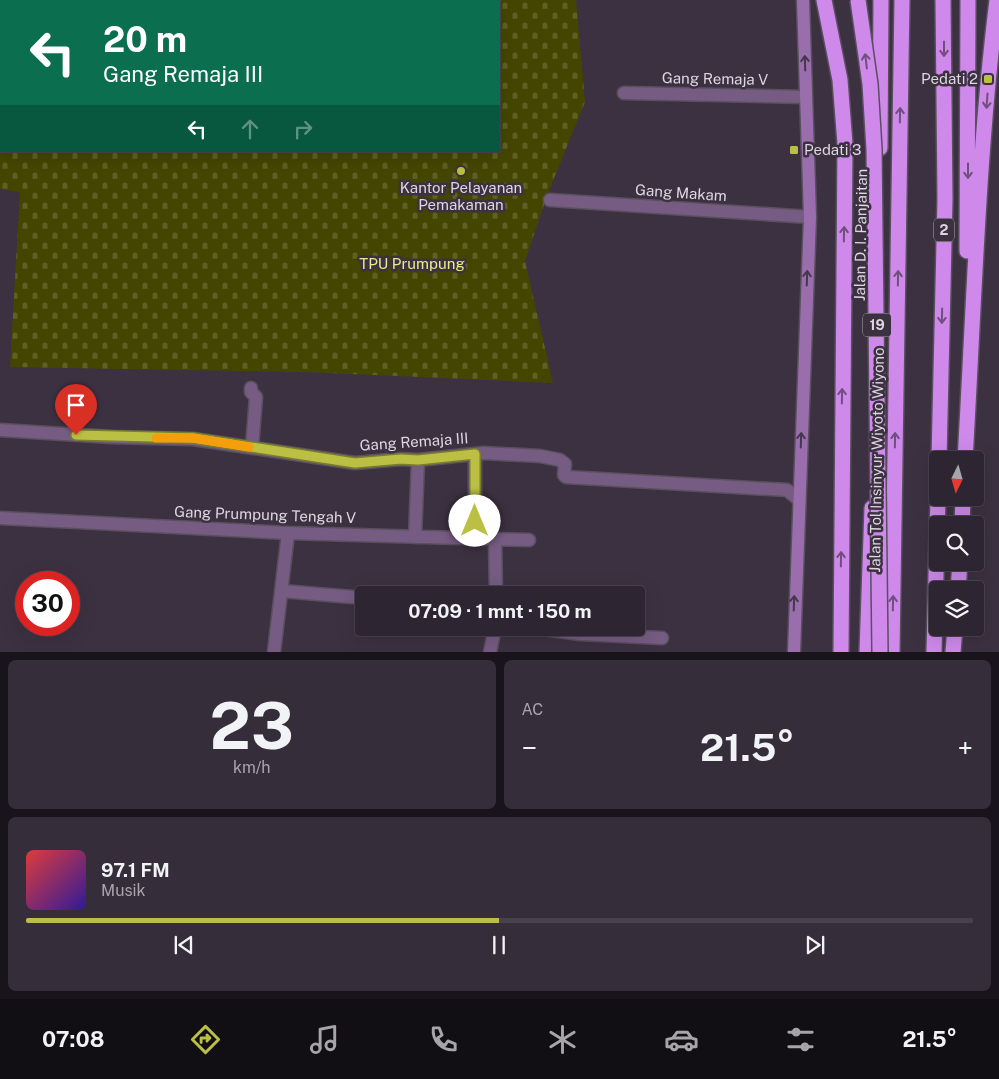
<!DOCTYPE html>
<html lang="id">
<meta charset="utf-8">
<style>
body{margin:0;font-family:"Public Sans",sans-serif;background:#352d39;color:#f1f3f6;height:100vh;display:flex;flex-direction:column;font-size:19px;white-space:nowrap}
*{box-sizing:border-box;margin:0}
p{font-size:16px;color:#a7a5ab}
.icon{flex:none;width:28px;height:28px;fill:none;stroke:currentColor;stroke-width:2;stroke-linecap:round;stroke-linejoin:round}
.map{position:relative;height:652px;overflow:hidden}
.panel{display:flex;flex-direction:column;gap:8px;padding:8px;background:#19141b;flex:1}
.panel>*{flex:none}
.banner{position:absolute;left:0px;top:0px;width:500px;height:152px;box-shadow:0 5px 20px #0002,0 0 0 1px #48424d;background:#0b6e4f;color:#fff;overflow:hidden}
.needle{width:32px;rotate:185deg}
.tools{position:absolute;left:929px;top:451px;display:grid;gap:10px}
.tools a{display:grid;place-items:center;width:55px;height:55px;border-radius:5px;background:#2d2531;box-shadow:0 5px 20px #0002,0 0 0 1px #48424d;font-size:25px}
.speed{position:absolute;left:15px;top:571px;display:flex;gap:10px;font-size:25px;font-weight:700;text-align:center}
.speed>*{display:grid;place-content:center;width:65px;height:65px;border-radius:50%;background:#2d2531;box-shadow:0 5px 20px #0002,0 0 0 1px #48424d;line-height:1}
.speed .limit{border:8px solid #d22;background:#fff;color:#111}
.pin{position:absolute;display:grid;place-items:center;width:42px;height:42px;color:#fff;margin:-51px -21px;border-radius:50% 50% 50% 0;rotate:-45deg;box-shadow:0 0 5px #0007}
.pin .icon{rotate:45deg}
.me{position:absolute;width:55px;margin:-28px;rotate:0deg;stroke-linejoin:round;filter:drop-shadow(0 0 4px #0008)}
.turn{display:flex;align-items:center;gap:18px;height:105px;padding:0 20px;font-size:22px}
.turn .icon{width:65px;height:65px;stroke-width:2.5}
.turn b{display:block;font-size:35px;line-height:42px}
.lanes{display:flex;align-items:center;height:48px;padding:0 20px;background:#0003;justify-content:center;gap:25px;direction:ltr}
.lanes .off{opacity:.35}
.big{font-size:38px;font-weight:700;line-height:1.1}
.panel .card{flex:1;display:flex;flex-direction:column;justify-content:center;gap:8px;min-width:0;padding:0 18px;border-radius:8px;background:#352d39}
.panel .dial{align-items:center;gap:0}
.dial b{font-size:65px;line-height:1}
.song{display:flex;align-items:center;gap:15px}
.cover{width:60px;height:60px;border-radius:8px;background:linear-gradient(135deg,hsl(0 70% 55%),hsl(250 70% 35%))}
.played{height:5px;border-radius:2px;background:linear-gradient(90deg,#bbc044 50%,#48424d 50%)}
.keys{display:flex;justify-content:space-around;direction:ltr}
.heat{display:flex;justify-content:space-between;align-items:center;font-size:28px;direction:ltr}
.panel .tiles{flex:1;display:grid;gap:8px;grid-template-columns:1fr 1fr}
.card:last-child{grid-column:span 2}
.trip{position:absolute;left:355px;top:586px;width:290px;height:50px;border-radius:5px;background:#2d2531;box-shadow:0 5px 20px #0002,0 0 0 1px #48424d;font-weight:700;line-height:50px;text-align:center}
.dock{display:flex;height:80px;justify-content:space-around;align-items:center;background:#120f14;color:#a7a5ab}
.dock .icon{width:35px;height:35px}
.dock .active{color:#bbc044}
.dock b{font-size:22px;color:#f1f3f6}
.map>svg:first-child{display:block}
.cemetery{fill:url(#cemetery-stones);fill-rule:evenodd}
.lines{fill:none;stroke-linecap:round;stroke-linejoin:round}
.street-casing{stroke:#594f5e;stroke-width:15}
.secondary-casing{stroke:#594f5e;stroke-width:15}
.highway-casing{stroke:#594f5e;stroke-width:18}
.street{stroke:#765b82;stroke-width:12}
.secondary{stroke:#9a6eac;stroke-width:12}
.highway{stroke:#ce89ea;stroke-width:15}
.highway-bridge-casing{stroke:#594f5e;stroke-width:18;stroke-linecap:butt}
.highway-bridge{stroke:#ce89ea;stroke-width:15}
.oneway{stroke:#6f507c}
.oneway2{stroke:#45374c}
.route-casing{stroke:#7a7d2c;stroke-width:12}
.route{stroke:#bbc044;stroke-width:9}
.slow{stroke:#f59e0b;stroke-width:9}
.poi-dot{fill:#bbc044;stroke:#3c3141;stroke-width:2}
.labels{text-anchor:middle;stroke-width:5;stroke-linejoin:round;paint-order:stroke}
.shield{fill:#3c3141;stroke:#ada4b0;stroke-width:1}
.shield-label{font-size:14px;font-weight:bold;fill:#ddd5e0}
.street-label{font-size:15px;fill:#ddd5e0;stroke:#3c3141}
.poi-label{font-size:15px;fill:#ddd5e0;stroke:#3c3141;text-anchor:end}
.park-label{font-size:15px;fill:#e7ec88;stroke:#3c3141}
</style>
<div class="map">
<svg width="999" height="652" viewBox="0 0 999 652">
<defs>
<pattern id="cemetery-stones" width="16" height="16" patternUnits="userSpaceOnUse" patternTransform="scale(1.25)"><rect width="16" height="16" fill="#444600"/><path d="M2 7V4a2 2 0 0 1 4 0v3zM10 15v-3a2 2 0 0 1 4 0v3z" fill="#5f6025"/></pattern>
</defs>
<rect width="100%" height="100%" fill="#3c3141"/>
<path class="cemetery" d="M0,0H576L585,102L548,193L525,261L553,383L307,372L10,367L20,192L0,189ZM1,1H499V151H1Z"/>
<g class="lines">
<g class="street-casing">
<path id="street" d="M624,93L806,97
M550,200L810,217
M251,388V392L256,397L252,447
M0,430L111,437L193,439L355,463L401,459L418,460L484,453L540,456L560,460L565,464L564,475L566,477L787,490L798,499
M0,518L288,533L529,540
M415,537L418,460
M475,538V454
M495,539L496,595
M282,591L364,598
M537,628L580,634L662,638
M274,652L288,533
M490,652L495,628"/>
</g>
<g class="secondary-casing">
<path id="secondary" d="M794,652L810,217L803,0"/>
</g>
<g class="highway-casing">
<path id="highway" d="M824,0L840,80L845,144L841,652
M880,148L881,0
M967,251L968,0
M939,460L945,199L943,0
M965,460C974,307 978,152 997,0
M962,525L963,498
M958,590L960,562
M867,652L872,508
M892,652L902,0
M934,652L938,498
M953,652L955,628"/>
</g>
<use href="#street" class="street"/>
<use href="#secondary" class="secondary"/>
<use href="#highway" class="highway"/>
<g class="highway-bridge-casing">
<path id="highway-bridge" d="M858,0L870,84L874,149L880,652"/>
</g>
<use href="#highway-bridge" class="highway-bridge"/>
</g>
<defs><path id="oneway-shaft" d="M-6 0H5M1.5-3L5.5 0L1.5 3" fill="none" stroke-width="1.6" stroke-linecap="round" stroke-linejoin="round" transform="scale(1.25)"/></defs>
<g class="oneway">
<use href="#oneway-shaft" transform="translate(944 49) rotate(90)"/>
<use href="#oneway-shaft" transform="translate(866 61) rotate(-97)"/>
<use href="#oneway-shaft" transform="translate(987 101) rotate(94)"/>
<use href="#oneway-shaft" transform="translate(900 115) rotate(-89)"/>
<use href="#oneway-shaft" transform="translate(968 171) rotate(90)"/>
<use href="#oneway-shaft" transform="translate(844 234) rotate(-89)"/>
<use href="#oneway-shaft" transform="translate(898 278) rotate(-89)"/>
<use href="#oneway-shaft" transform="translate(942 316) rotate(91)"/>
<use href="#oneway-shaft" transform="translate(842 396) rotate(-89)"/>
<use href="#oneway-shaft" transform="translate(895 440) rotate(-89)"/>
<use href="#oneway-shaft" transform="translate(841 559) rotate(-89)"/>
<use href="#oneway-shaft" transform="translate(893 603) rotate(-89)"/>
</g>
<g class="oneway2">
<use href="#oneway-shaft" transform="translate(805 63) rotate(-92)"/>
<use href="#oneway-shaft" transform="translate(807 278) rotate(-88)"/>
<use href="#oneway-shaft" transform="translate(801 440) rotate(-88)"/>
<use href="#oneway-shaft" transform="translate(794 603) rotate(-88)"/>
</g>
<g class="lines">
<g class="route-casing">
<path id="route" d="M76,435L193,438L355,463L401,459L418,460L475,454V521"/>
</g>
<use href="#route" class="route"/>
<path class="slow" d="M156,438H193L249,447"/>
</g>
<g class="poi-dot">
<rect x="983" y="74" width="10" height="10" rx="2.5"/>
<rect x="789" y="145" width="10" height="10" rx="2.5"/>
<circle cx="461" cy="171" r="5"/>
</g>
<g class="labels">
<g class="shield">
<rect x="934" y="218.5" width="20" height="23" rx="4"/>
<rect x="863" y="313.5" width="28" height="23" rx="4"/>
</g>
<g class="shield-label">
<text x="944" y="235">2</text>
<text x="877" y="330">19</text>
</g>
<g class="street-label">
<text transform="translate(715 79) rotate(1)" y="5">Gang Remaja V</text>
<text transform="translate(681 193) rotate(4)" y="5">Gang Makam</text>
<text transform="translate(861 235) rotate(-89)" y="5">Jalan D. I. Panjaitan</text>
<text transform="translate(414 442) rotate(-4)" y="5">Gang Remaja III</text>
<text transform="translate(877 460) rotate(-89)" y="5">Jalan Tol Insinyur Wiyoto Wiyono</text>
<text transform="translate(265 515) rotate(2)" y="5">Gang Prumpung Tengah V</text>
</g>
<g class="poi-label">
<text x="978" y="84">Pedati 2</text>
<text x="804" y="155" text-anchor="start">Pedati 3</text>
<text x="461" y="193" text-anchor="middle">Kantor Pelayanan<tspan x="461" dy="17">Pemakaman</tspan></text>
</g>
<g class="park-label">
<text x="412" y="269">TPU Prumpung</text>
</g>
</g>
</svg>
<div class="tools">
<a><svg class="needle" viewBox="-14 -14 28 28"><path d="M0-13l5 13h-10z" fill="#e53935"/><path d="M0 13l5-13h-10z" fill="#a7a5ab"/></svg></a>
<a><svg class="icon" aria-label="search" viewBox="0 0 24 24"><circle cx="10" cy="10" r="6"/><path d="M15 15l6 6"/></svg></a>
<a><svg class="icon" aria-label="layers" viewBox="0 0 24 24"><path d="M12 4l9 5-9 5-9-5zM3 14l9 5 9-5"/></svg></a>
</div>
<div class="speed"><div class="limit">30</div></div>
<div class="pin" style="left:76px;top:435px;background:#d93025"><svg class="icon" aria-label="arrive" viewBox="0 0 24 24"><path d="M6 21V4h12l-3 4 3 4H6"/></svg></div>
<svg class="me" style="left:475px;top:521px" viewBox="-20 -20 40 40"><circle r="19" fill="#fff"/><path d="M0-13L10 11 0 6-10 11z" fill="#bbc044"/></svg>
<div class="trip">07:09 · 1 mnt · 150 m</div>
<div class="banner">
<div class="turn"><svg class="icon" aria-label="left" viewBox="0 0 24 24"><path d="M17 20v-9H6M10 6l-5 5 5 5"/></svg><div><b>20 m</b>Gang Remaja III</div></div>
<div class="lanes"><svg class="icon" aria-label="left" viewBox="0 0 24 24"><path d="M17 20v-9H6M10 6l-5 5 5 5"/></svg><svg class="icon off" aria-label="ahead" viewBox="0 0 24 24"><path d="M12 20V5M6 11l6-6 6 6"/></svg><svg class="icon off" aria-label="right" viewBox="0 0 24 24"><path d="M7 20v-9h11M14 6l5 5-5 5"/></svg></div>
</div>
</div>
<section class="panel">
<div class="tiles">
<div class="card dial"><b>23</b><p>km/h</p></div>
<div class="card"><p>AC</p>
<div class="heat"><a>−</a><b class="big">21.5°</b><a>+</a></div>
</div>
<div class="card">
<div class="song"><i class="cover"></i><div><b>97.1 FM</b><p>Musik</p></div></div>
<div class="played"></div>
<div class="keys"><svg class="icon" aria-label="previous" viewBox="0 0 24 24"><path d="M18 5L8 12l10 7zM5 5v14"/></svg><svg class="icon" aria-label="pause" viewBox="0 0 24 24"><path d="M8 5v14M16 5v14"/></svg><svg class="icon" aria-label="next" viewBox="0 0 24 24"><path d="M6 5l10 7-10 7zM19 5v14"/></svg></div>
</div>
</div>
</section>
<nav class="dock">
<b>07:08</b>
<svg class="icon active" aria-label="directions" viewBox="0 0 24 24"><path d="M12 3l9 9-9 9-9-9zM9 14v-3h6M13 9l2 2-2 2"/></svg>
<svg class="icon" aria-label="music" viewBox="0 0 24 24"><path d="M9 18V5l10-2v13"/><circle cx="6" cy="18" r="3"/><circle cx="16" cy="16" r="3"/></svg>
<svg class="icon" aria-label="phone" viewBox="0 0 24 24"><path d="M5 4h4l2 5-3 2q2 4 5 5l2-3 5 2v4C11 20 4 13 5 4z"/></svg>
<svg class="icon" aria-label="climate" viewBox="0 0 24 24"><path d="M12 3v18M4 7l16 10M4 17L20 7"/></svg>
<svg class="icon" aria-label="car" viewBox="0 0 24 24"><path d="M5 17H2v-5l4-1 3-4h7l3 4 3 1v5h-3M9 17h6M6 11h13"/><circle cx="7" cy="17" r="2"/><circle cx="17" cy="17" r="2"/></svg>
<svg class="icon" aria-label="filters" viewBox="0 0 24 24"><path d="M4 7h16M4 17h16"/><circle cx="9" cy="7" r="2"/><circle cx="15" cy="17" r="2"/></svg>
<b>21.5°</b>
</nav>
